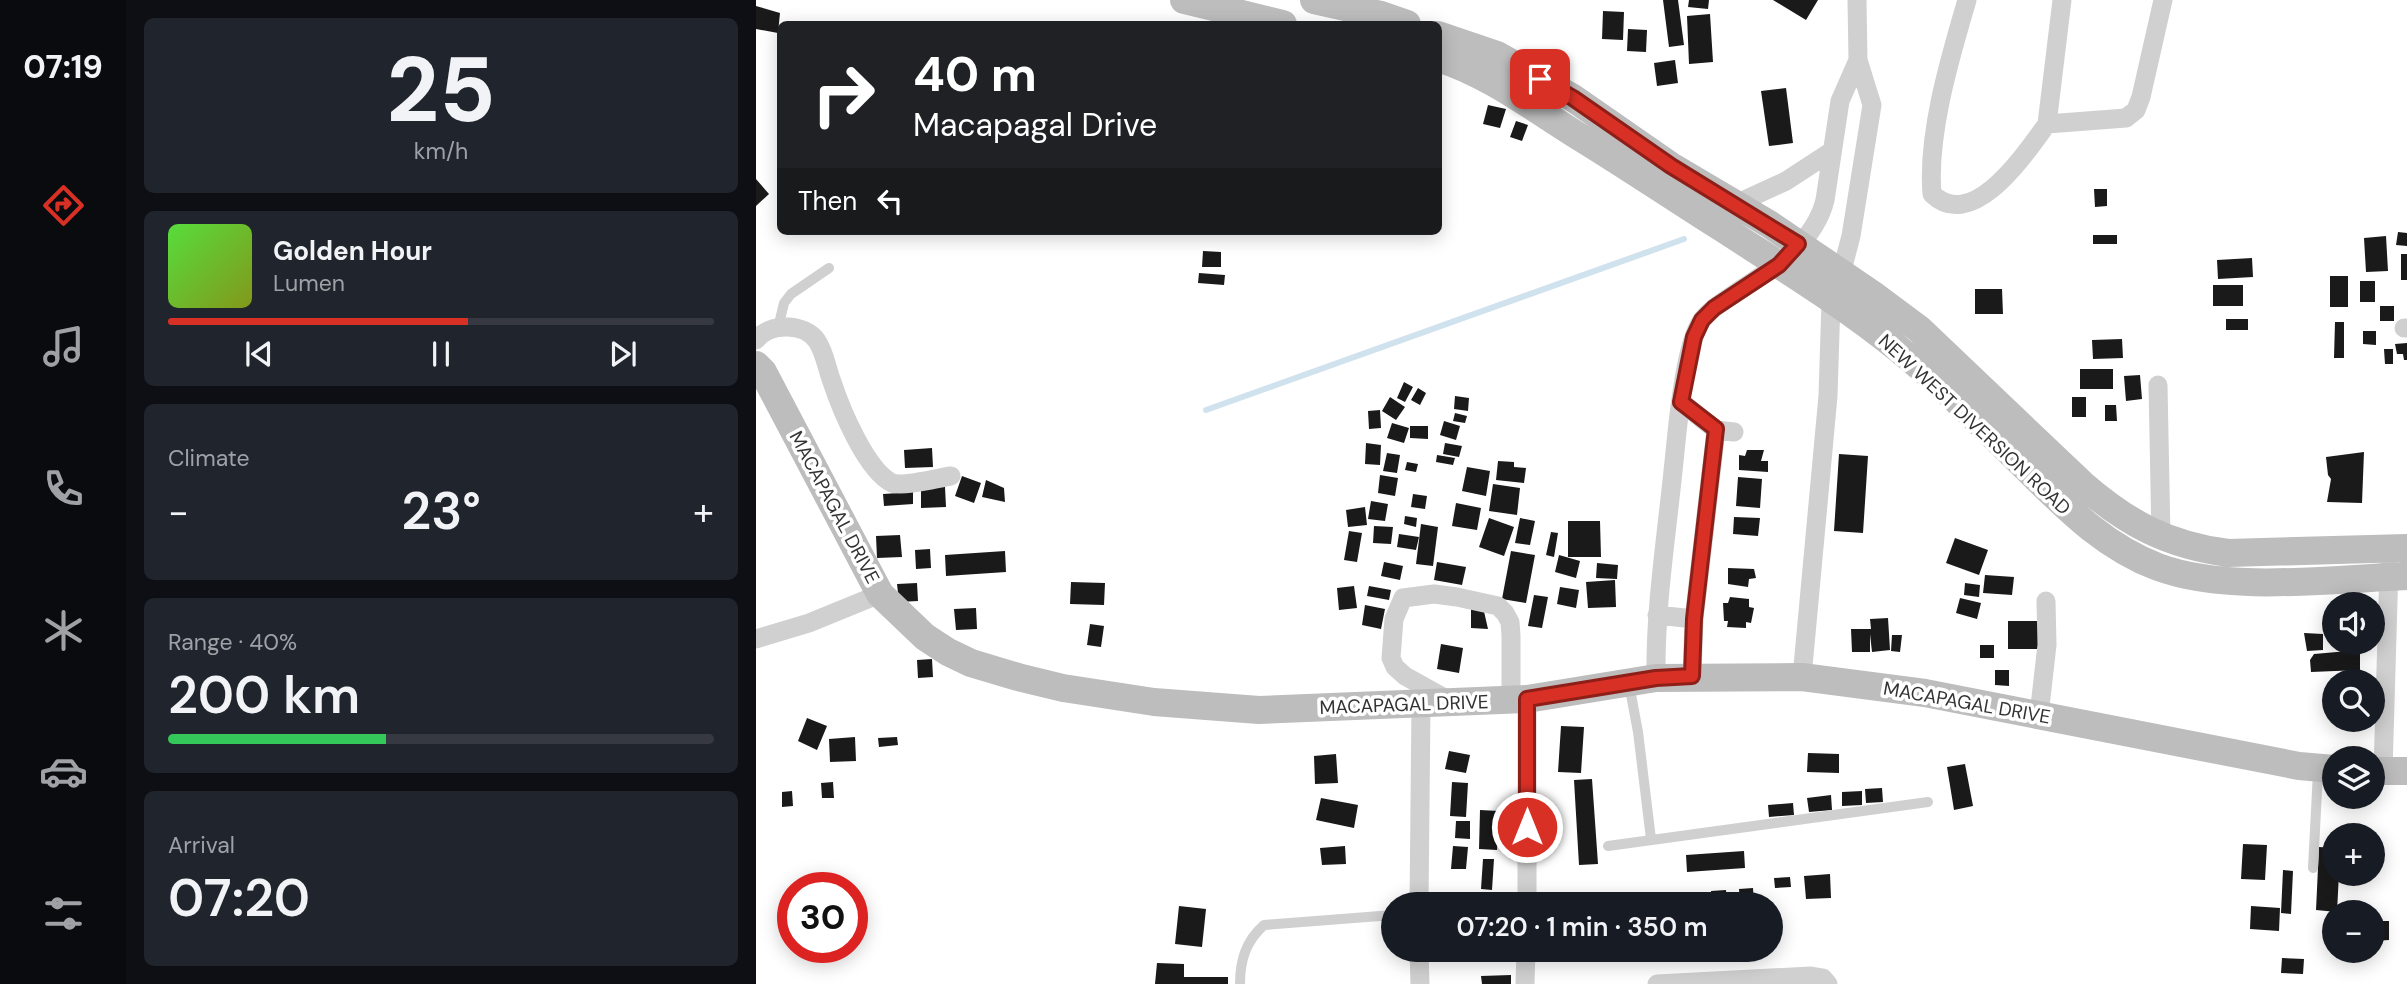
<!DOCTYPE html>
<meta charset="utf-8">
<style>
body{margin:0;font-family:"DM Sans",sans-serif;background:#20242c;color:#f1f3f6;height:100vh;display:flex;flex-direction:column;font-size:26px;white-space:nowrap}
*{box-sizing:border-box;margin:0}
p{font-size:23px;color:#9ea1a6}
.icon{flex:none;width:38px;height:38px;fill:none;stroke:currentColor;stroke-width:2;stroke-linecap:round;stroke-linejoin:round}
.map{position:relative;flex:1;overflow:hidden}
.side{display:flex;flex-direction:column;gap:18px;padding:18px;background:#0d0f14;width:630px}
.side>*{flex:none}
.hud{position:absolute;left:21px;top:21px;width:665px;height:214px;border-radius:10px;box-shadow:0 4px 18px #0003;background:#202124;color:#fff;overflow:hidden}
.fabs{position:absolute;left:1566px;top:592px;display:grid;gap:14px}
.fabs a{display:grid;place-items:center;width:63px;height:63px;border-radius:50%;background:#171b24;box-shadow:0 4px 18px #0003;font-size:35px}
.speed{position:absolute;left:21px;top:872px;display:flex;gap:14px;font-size:35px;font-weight:700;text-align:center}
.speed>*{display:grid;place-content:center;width:91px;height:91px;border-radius:50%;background:#171b24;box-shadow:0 4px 18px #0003;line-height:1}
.speed .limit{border:10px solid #d22;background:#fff;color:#111}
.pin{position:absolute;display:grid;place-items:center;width:60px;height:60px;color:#fff;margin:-30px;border-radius:14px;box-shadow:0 4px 10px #0006}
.me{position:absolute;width:77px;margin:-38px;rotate:0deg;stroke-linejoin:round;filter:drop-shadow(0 0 5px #0008)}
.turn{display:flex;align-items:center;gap:24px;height:147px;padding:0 21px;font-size:32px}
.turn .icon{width:91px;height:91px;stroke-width:2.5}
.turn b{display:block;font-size:49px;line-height:60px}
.then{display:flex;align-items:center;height:66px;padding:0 21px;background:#0003;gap:14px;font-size:26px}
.big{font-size:52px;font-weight:600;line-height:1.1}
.side .widget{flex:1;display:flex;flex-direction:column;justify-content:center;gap:10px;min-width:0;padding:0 24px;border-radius:10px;background:#20242c}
.side .dial{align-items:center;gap:0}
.dial b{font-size:91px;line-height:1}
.song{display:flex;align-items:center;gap:21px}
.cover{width:84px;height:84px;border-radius:10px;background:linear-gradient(135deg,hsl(110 70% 55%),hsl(70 70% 35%))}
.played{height:7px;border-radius:4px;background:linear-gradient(90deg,#d93025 55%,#363941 55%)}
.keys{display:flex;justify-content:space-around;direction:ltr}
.heat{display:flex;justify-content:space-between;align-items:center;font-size:38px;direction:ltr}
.charge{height:10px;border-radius:5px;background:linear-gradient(90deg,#34c759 40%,#363941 0)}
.trip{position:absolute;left:625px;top:892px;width:402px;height:70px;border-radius:35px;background:#171b24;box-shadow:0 4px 18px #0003;font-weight:600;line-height:70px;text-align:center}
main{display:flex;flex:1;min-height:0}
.tabs{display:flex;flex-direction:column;width:126px;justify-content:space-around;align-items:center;background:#090b0e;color:#9ea1a6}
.tabs .icon{width:49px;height:49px}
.tabs .current{color:#d93025}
.tabs b{font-size:32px;color:#f1f3f6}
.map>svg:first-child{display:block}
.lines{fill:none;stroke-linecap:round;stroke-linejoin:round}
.stream{stroke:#cfe2ee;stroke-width:6}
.building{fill:#1a1a1a}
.lane{stroke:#d0d0d0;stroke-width:10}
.street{stroke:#d0d0d0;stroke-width:19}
.secondary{stroke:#bdbdbd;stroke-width:28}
.route-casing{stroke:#8d1f18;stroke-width:18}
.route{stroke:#d93025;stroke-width:12}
.labels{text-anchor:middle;stroke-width:7;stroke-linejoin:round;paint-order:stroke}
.street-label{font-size:19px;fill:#333;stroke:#fff}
</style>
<main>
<nav class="tabs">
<b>07:19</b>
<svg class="icon current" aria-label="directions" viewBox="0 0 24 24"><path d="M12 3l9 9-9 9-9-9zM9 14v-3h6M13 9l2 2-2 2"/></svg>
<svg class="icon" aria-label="music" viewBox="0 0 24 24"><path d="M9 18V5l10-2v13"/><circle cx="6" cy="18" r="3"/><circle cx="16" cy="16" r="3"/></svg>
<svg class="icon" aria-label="phone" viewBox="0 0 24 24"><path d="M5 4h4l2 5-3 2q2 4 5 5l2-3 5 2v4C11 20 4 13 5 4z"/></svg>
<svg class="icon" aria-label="climate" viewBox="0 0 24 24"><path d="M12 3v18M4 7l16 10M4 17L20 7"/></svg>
<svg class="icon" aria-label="car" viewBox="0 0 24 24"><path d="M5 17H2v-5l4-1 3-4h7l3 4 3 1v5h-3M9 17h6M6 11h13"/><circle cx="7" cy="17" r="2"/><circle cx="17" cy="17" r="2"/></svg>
<svg class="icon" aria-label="filters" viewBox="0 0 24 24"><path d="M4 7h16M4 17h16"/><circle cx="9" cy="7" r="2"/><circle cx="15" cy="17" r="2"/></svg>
</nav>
<section class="side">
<div class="widget dial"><b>25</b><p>km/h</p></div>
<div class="widget">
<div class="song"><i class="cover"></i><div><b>Golden Hour</b><p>Lumen</p></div></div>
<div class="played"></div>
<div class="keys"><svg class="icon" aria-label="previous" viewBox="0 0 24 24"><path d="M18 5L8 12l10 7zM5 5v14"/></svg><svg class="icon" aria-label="pause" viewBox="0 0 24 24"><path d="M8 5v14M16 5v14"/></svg><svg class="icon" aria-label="next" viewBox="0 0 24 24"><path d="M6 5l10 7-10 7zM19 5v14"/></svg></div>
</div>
<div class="widget"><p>Climate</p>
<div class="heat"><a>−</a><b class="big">23°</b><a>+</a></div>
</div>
<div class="widget"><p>Range · 40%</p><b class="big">200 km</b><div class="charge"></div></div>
<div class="widget"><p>Arrival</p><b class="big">07:20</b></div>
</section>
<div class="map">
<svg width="1651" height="984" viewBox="0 0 1651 984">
<rect width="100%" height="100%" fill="#fff"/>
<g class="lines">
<path class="stream" d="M450,410L928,239"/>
</g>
<path class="building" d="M907,0H922L928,45L913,47Z
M933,0H953L952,9L932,7Z
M1017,0H1062L1050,20Z
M0,6L24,13L22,33L0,29Z
M847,11L868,12L867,40L846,39Z
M954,14L957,62L933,64L931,16Z
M872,29L891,30L890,52L871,51Z
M919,60L922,83L901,86L898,63Z
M1030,88L1037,143L1013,146L1005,91Z
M732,105L750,109L744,128L727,124Z
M760,121L772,125L766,141L754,137Z
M0,179L13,194L0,206Z
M1338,189H1351V206L1339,207Z
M1642,232L1651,233V246L1640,245Z
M1337,235H1361V244H1337Z
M1630,236L1632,271L1610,272L1608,238Z
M447,251L465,252V267H446Z
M1645,254H1651V280H1645Z
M1496,258L1497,277L1462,279L1461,260Z
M443,273L469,275L468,285L442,283Z
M1574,276H1592V307H1574Z
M1604,281H1619V302H1604Z
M1457,285H1487V306H1457Z
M1219,289H1246L1247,314H1219Z
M1624,306H1638V321H1624Z
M1470,319H1492V330H1470Z
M1579,322H1588V358H1578Z
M1607,331H1620V345L1607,344Z
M1366,339L1367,358L1337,359L1336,340Z
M1651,343V360H1648L1647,354H1641L1639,344Z
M1628,349H1637V364H1629Z
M1324,369H1357V389H1324Z
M1384,375L1386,399L1370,401L1368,376Z
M648,382L657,387L649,402L641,398Z
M662,388L670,393L664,405L655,400Z
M699,396L713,398L712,411L698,409Z
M634,397L649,407L640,420L626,411Z
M1316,397H1330V417H1316Z
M1349,405H1360L1361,421H1349Z
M624,410L625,428L613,429L612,411Z
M699,413L711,416L709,423L697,421Z
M688,421L704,426L700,440L684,435Z
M636,423L653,428L648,443L631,438Z
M654,426H672V439L654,438Z
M610,443L625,445L624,465L609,464Z
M689,443L706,446L703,457L687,454Z
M176,448L177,467L149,468L148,450Z
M991,450H1008L1005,461H1012V472L983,470V455L989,456Z
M1608,452L1606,503L1571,502L1575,479L1572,475L1570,457Z
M631,453L644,455L641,473L627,471Z
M1083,454L1112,456L1107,533L1078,531Z
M681,455L699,458L697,465L680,462Z
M742,461L758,462V467L770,468L768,483L740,480Z
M651,462L662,464L660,472L649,470Z
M711,467L734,471L730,496L706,491Z
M624,475L642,478L639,496L622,493Z
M206,476L225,483L218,503L199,496Z
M982,477L1006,479L1004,508L980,506Z
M230,480L248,488L249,502L226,497Z
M737,484L764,488L761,515L733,511Z
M189,487L190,507L165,508V488Z
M157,492V504L128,506L127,494Z
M657,494L671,496L669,509L655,507Z
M615,501L632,504L629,521L612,519Z
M700,503L725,508L721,530L696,526Z
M609,507L611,525L592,527L590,510Z
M649,516L661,518L660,527L648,524Z
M978,517L1004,518L1002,536L977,534Z
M733,518L758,527L748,556L723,547Z
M764,518L779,521L774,545L759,543Z
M812,521H844L845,557H812Z
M665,524L682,527L677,566L660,564Z
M618,526L637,527L635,544L617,543Z
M593,531L606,533L601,562L588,560Z
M795,532L802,533L798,557L790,555Z
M643,534L663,537L660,550L641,547Z
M144,535L146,557L121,558L120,536Z
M1199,538L1232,550L1223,575L1190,563Z
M174,549L175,568L160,569L159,550Z
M249,551L250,572L190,576L189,555Z
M755,551L779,555L770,603L746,599Z
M803,555L824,561L820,578L799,572Z
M628,562L647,566L644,580L625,576Z
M681,562L710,567L706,585L678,580Z
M841,563L862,565L861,579L840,578Z
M972,568L998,569L1000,578L993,579L992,587L972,584Z
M1229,575L1258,577L1256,595L1227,593Z
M859,580L860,607L832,608L830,582Z
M315,582L349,583L348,605L314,604Z
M161,583L162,601L143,602L141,584Z
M1209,583L1224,585L1223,597L1208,595Z
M598,586L601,608L583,610L581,588Z
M613,586L635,590L633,600L611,596Z
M804,587L823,590L820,608L801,604Z
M778,595L792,597L786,628L772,626Z
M974,597L993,599V607L998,608L995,623L990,622V628L971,627L972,621H968L967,603H972Z
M1204,598L1225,603L1221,619L1200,613Z
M609,605L629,609L625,629L606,625Z
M715,606L727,607L732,629L715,628Z
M220,608L221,629L200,630L198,609Z
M1132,618L1134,650L1116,652L1114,634V652H1096L1095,629H1115L1114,619Z
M1252,621H1283V649H1252Z
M334,624L348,626L345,647L331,645Z
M1548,633L1567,634V650L1551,651Z
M1136,635H1146L1144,652L1135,651Z
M685,644L707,648L703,673L681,669Z
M1224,645H1238V658H1224Z
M1604,650V670L1555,672L1554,660L1558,654Z
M176,659L177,677L162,678L161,660Z
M1239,670H1253V686L1239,685Z
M51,718L71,726L61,750L42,741Z
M805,726L828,727L825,773L802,772Z
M99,737L100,761L74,762L73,739Z
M141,737L142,745L123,747L122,738Z
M693,751L714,755L710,773L689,769Z
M1052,753L1083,754V773L1051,772Z
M580,754L582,783L559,784L558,756Z
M1209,764L1217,806L1198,810L1191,767Z
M836,779L842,864L823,865L818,780Z
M77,782L78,798H66L65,783Z
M696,782L712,783L710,817L694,816Z
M1126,788L1127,802L1110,803L1109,789Z
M36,791L37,806L26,807V792Z
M1106,791V805L1086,806V792Z
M1075,795L1076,810L1053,812L1051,798Z
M565,798L602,805L598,828L560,820Z
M1037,803L1038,815L1013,817L1012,805Z
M724,810L743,811L741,850L723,849Z
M700,821H714V839L699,838Z
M1487,844L1511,845L1509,880L1485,879Z
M589,846L590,864L566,865L564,848Z
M697,846L712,847L710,869H695Z
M1563,847L1578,848V873H1583L1581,912L1560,910Z
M988,851L989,868L931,872L930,855Z
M727,859H738L736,890L725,889Z
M1527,870L1537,871L1535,914L1525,913Z
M1074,874L1075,898L1050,899L1048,876Z
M1034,877L1035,887L1019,888L1018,878Z
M997,888L998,905H984L983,889Z
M970,890L971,905H956L955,891Z
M883,896L884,905H862V898Z
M423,906L450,909L446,947L419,944Z
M1495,906L1524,908L1523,931L1494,929Z
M1617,921H1633V940L1617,941Z
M1526,958L1548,959L1547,974L1525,973Z
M401,963L428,964V977H472V984H399Z
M755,975V984H726L725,976Z"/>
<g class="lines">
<path class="lane" d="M22,328L28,303L35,294L73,268
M873,684L882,732L895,839
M852,846L1172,802
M1557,868L1562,772
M484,984C484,960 490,941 508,925L637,915"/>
<path class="street" d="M1211,0C1194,58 1171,134 1176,194C1217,233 1269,154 1291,124L1370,118L1380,110L1385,97L1407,0
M1291,124L1306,0
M980,204L1030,181L1076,151
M1648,328H1651
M0,340C14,322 49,323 61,341C69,353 71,369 76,382C85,409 110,470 136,483C147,487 182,478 195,476
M1402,385L1405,537
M925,402L960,430L978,432
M901,615L938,619
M0,639L53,623L124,594
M936,676L938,619L960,430
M1046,677L1072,396L1075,301L1085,274L1095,236L1116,105L1102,60L1101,0
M900,678C899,608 910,540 917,471C921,436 927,347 946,320C955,308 971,299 984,290C1018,268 1059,242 1069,200L1084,101L1102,60
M771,699V905
M694,701L649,676L639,667L635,658L638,619L647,598L678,594L701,597L742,606L749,613L754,622L755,636V700
M1283,715L1291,645L1290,601
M1627,772L1633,567
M663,905L665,704
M663,950L664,984
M769,984L770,950
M901,984L1055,976L1067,978L1072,984"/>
<path class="secondary" d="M428,0L527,24
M558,0L625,15L651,24
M682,35L741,55L817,98L915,166L1013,224L1116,294L1163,329L1326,484C1372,524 1412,545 1472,553L1651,548
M682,58C734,74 781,111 827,139C874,168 920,199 966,228C1026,267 1089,305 1145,351C1188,386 1227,426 1266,464C1307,504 1346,546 1402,567C1472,593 1575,579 1651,576
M0,365L7,372L124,594L169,637L192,652L215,663L262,677L307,688L398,702L503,710L771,699L900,678L1046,677L1169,693L1543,766L1578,769
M1617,771H1651"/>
</g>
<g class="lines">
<g class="route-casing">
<path id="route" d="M771,827V699L900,678L936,676L938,619L960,429L925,402L938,337L946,320L958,308L1023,265L1042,244L915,166L817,98L784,79"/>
</g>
<use href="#route" class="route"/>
</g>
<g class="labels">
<g class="street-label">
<text transform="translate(1219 424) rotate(43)" y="7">NEW WEST DIVERSION ROAD</text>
<text transform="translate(79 507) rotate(62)" y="7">MACAPAGAL DRIVE</text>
<text transform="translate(1211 702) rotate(10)" y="7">MACAPAGAL DRIVE</text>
<text transform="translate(648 704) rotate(-2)" y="7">MACAPAGAL DRIVE</text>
</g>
</g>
</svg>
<div class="fabs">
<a><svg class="icon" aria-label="sound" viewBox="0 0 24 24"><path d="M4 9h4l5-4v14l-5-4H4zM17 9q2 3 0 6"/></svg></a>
<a><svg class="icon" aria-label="search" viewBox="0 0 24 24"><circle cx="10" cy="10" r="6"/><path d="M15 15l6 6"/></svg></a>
<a><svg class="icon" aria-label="layers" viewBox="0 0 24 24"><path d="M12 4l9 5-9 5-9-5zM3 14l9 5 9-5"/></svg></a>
<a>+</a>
<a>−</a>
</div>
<div class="speed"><div class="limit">30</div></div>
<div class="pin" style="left:784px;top:79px;background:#d93025"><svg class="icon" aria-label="arrive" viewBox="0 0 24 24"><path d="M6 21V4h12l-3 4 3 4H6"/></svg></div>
<svg class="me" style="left:771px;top:827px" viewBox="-20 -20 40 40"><circle r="17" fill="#d93025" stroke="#fff" stroke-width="3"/><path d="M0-11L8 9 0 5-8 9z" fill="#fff"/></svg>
<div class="trip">07:20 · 1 min · 350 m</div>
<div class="hud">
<div class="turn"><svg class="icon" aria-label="right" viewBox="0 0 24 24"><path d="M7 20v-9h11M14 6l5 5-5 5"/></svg><div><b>40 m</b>Macapagal Drive</div></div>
<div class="then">Then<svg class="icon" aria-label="left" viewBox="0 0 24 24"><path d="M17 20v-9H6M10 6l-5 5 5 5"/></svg></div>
</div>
</div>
</main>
